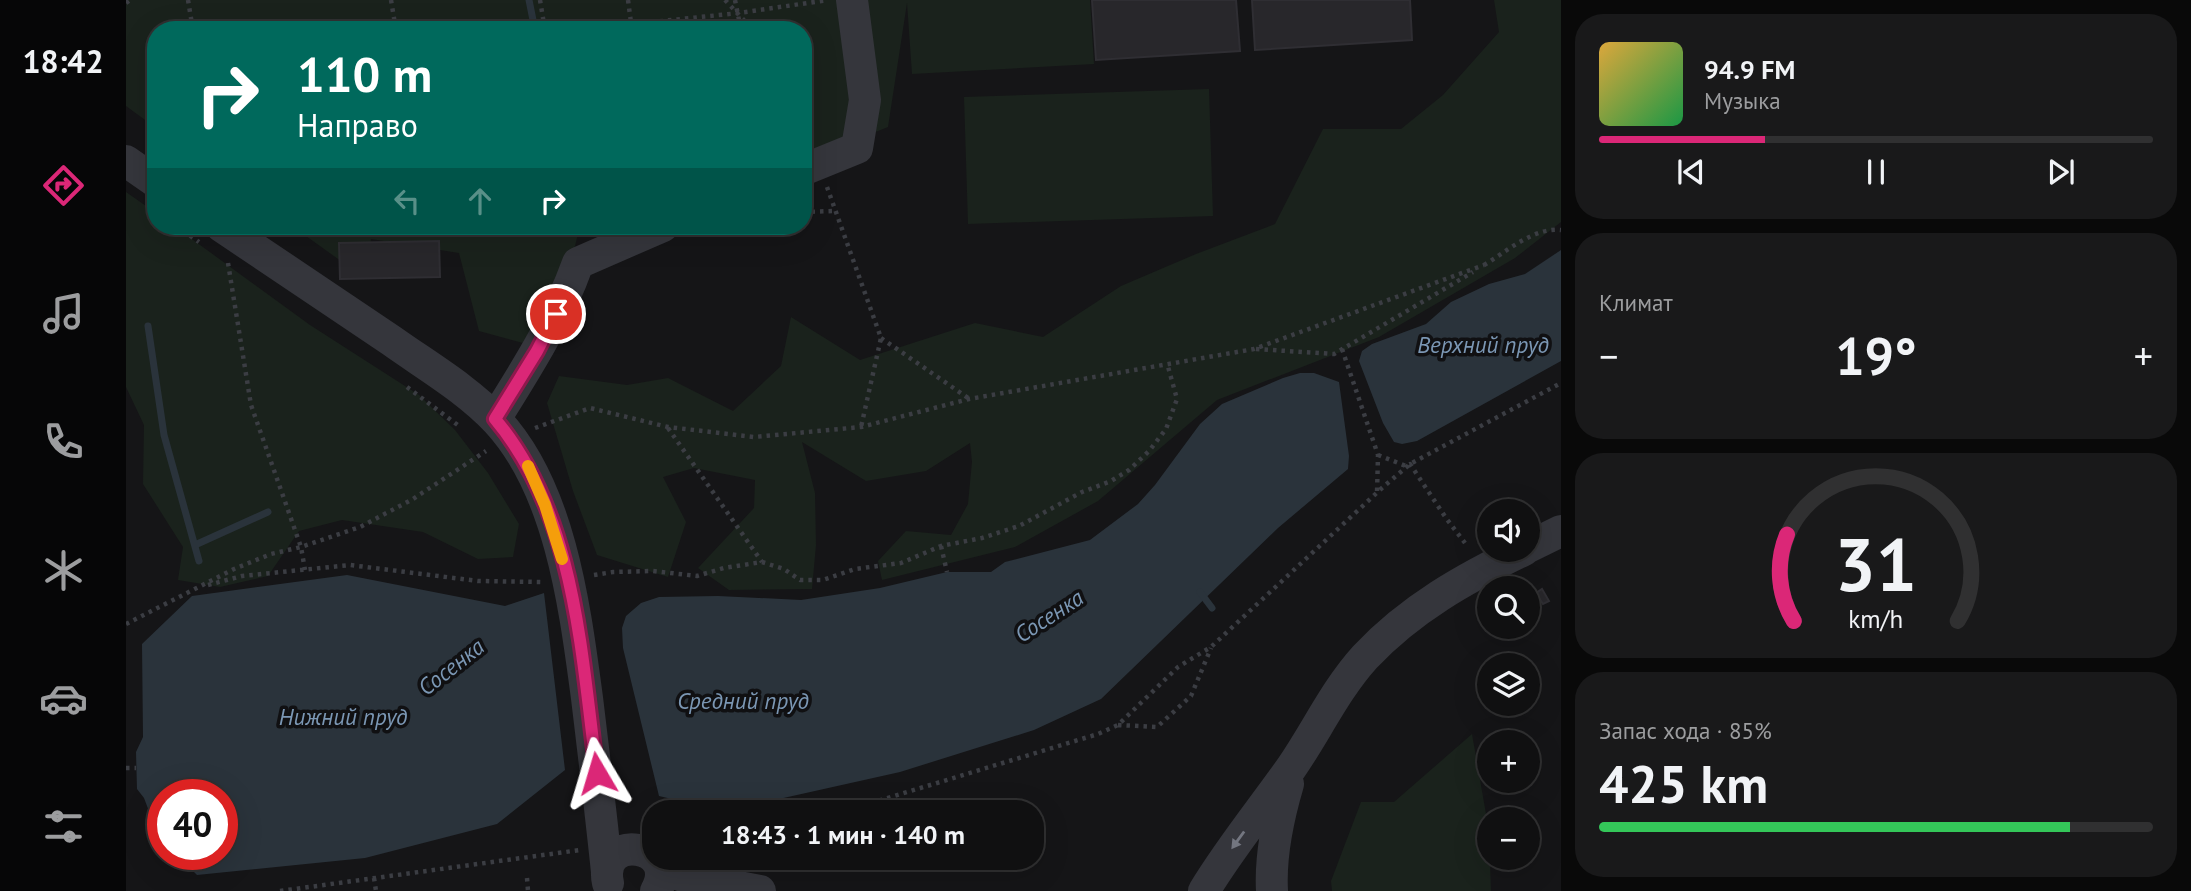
<!DOCTYPE html>
<html lang="ru">
<meta charset="utf-8">
<style>
body{margin:0;font-family:"PT Sans",sans-serif;background:#19191a;color:#f1f3f6;height:100vh;display:flex;flex-direction:column;font-size:26px;white-space:nowrap}
*{box-sizing:border-box;margin:0}
p{font-size:23px;color:#9c9d9f}
.icon{flex:none;width:38px;height:38px;fill:none;stroke:currentColor;stroke-width:2;stroke-linecap:round;stroke-linejoin:round}
.map{position:relative;flex:1;overflow:hidden}
.drawer{display:flex;flex-direction:column;gap:14px;padding:14px;background:#090909;width:630px}
.drawer>*{flex:none}
.banner{position:absolute;left:21px;top:21px;width:665px;height:214px;border-radius:28px;box-shadow:0 7px 28px #0002,0 0 0 2px #303031;background:#00695c;color:#fff;overflow:hidden}
.buttons{position:absolute;left:1351px;top:499px;display:grid;gap:14px}
.buttons a{display:grid;place-items:center;width:63px;height:63px;border-radius:50%;background:#101011;box-shadow:0 7px 28px #0002,0 0 0 2px #303031;font-size:35px}
.speed{position:absolute;left:21px;top:779px;display:flex;gap:14px;font-size:35px;font-weight:700;text-align:center}
.speed>*{display:grid;place-content:center;width:91px;height:91px;border-radius:50%;background:#101011;box-shadow:0 7px 28px #0002,0 0 0 2px #303031;line-height:1}
.speed .limit{border:10px solid #d22;background:#fff;color:#111}
.pin{position:absolute;display:grid;place-items:center;width:60px;height:60px;color:#fff;margin:-30px;border:4px solid #fff;border-radius:50%;box-shadow:0 2px 7px #0007}
.me{position:absolute;width:77px;margin:-38px;rotate:353deg;stroke-linejoin:round;filter:drop-shadow(0 0 5px #0008)}
.turn{display:flex;align-items:center;gap:24px;height:147px;padding:0 35px;font-size:32px}
.turn .icon{width:91px;height:91px;stroke-width:2.5}
.turn b{display:block;font-size:49px;line-height:60px}
.lanes{display:flex;align-items:center;height:66px;padding:0 35px;background:#0003;justify-content:center;gap:35px;direction:ltr}
.lanes .off{opacity:.35}
.big{font-size:52px;font-weight:800;line-height:1.1}
.drawer .widget{flex:1;display:flex;flex-direction:column;justify-content:center;gap:10px;min-width:0;padding:0 24px;border-radius:28px;background:#19191a}
.drawer .dial{align-items:center;gap:0}
.dial svg{height:182px;overflow:visible;fill:none;stroke:#303031;stroke-width:7;stroke-linecap:round;text-anchor:middle}
.dial text{fill:#f1f3f6;stroke:none}
.song{display:flex;align-items:center;gap:21px}
.cover{width:84px;height:84px;border-radius:10px;background:linear-gradient(135deg,hsl(40 70% 55%),hsl(140 70% 35%))}
.played{height:7px;border-radius:4px;background:linear-gradient(90deg,#db2777 30%,#303031 30%)}
.keys{display:flex;justify-content:space-around;direction:ltr}
.heat{display:flex;justify-content:space-between;align-items:center;font-size:38px;direction:ltr}
.charge{height:10px;border-radius:5px;background:linear-gradient(90deg,#34c759 85%,#303031 0)}
.trip{position:absolute;left:516px;top:800px;width:402px;height:70px;border-radius:28px;background:#101011;box-shadow:0 7px 28px #0002,0 0 0 2px #303031;font-weight:800;line-height:70px;text-align:center}
main{display:flex;flex:1;min-height:0}
.tab-bar{display:flex;flex-direction:column;width:126px;justify-content:space-around;align-items:center;background:#060607;color:#9c9d9f}
.tab-bar .icon{width:49px;height:49px}
.tab-bar .selected{color:#db2777}
.tab-bar b{font-size:32px;color:#f1f3f6}
.map>svg:first-child{display:block}
.green{fill:#1a221c}
.water{fill:#2a333b}
.lines{fill:none;stroke-linecap:round;stroke-linejoin:round}
.stream{stroke:#2a333b;stroke-width:7}
.building{fill:#28272b;stroke:#2f2e33;stroke-width:2}
.path{stroke:#3b3d43;stroke-width:4.5;stroke-dasharray:3.5 5;stroke-linecap:butt}
.minor{stroke:#35363c;stroke-width:32}
.oneway{fill:#737680}
.route-casing{stroke:#8e194d;stroke-width:18}
.route{stroke:#db2777;stroke-width:12}
.slow{stroke:#f59e0b;stroke-width:12}
.labels{text-anchor:middle;stroke-width:7;stroke-linejoin:round;paint-order:stroke}
.water-label{font-size:23px;font-style:italic;fill:#7b97b4;stroke:#101012}
</style>
<main>
<nav class="tab-bar">
<b>18:42</b>
<svg class="icon selected" aria-label="directions" viewBox="0 0 24 24"><path d="M12 3l9 9-9 9-9-9zM9 14v-3h6M13 9l2 2-2 2"/></svg>
<svg class="icon" aria-label="music" viewBox="0 0 24 24"><path d="M9 18V5l10-2v13"/><circle cx="6" cy="18" r="3"/><circle cx="16" cy="16" r="3"/></svg>
<svg class="icon" aria-label="phone" viewBox="0 0 24 24"><path d="M5 4h4l2 5-3 2q2 4 5 5l2-3 5 2v4C11 20 4 13 5 4z"/></svg>
<svg class="icon" aria-label="climate" viewBox="0 0 24 24"><path d="M12 3v18M4 7l16 10M4 17L20 7"/></svg>
<svg class="icon" aria-label="car" viewBox="0 0 24 24"><path d="M5 17H2v-5l4-1 3-4h7l3 4 3 1v5h-3M9 17h6M6 11h13"/><circle cx="7" cy="17" r="2"/><circle cx="17" cy="17" r="2"/></svg>
<svg class="icon" aria-label="filters" viewBox="0 0 24 24"><path d="M4 7h16M4 17h16"/><circle cx="9" cy="7" r="2"/><circle cx="15" cy="17" r="2"/></svg>
</nav>
<div class="map">
<svg width="1435" height="891" viewBox="0 0 1435 891">
<rect width="100%" height="100%" fill="#151517"/>
<path class="green" d="M0,0H964L968,64L786,74L781,3L762,127L677,161V30H30V128L0,106Z
M1368,0H1435V222L1389,258L1253,337L1091,400L972,501L889,547L756,580L752,561L780,531L825,535L842,504L846,462L844,443L800,471L740,481L676,442L689,493L690,545L686,589L603,590L572,568L628,508L629,480L568,468L537,477L560,522L542,577L471,555L447,491L421,403L433,376L501,385L542,378L607,411L655,366L665,317L734,360L849,323L917,337L995,286L1070,254L1149,224L1197,129H1275L1317,95L1373,32Z
M1083,89L1087,216L842,224L838,97Z
M0,192L30,213V226H48L184,325L293,395L329,430L362,473L393,524L387,557L352,559L297,532L216,520L173,531L142,576L94,587L52,580L57,547L17,484L18,425L0,387Z
M166,226H454L446,258L397,343L353,331L333,253L245,239L240,279Z
M1346,734L1363,831L1365,891H1206L1205,881L1235,802H1268Z"/>
<path class="water" d="M1435,250V361L1291,441L1276,444L1268,442L1257,423L1233,361L1236,351L1246,344L1300,324L1325,302L1363,284L1399,274Z
M1174,373H1188L1213,382L1223,456L1222,469L1152,528L975,699L908,730L774,772L644,801L592,810L533,796L497,648L496,628L500,616L515,603L533,597L592,596L675,600L754,588L821,572H865L879,562L964,540L1012,504L1029,485L1074,424L1096,404L1157,378Z
M221,575L379,606L418,593L439,770L371,824L239,858L71,875L50,854H96V794H37V840L32,835L18,798L11,789L10,752L17,737L16,644L66,596Z"/>
<g class="lines">
<path class="stream" d="M403,0L409,30
M22,326L38,435L73,561
M69,545L142,512
M1074,592L1086,608"/>
</g>
<path class="building" d="M966,0H1110L1114,51L970,60Z
M1126,0H1284L1286,40L1129,50Z
M313,241L314,277L214,279L213,243Z
M1416,589L1423,601L1417,604L1410,593Z"/>
<g class="lines">
<path class="path" d="M62,0L67,30
M265,0L270,30
M414,0L419,30
M502,0L506,30
M599,0L627,30
M609,0L615,30
M0,3L4,0
M449,30L613,13L702,0
M677,119L685,139
M701,187L755,338L735,427
M677,212L709,211
M50,226L73,242
M102,263L125,405L175,547L179,570
M1358,265C1380,252 1408,227 1435,230
M755,338L842,398
M1130,349L1208,354L1347,272
M1216,349L1252,455L1251,493
M281,387L333,426
M409,428L464,408L542,427L628,437L735,427L843,399L1128,349L1358,265
M542,428L636,562
M1252,455L1280,466L1284,464L1320,518L1339,543
M815,546L821,572
M468,575L487,572L527,571L571,576L598,568L636,562L658,569L674,580H697L729,569L775,563L815,546L856,538L893,526L956,492L985,481L1003,470L1023,451L1040,429L1051,399L1041,363
M82,585L116,576L224,565L352,581L417,582
M0,624L108,569L145,554L175,547L234,527L287,499L360,451
M992,725L1031,727L1065,696L1085,648
M0,768H10
M686,812L755,800L972,734L992,725L1052,667L1085,647L1256,488L1284,464L1435,383
M248,878L250,891
M401,878L402,891
M154,891L454,850"/>
<path class="minor" d="M0,161L30,182
M677,170L731,148L739,100L726,0
M95,226C152,264 209,303 266,341C301,366 341,389 371,421C435,490 449,609 461,698C468,756 475,814 481,872
M369,419C401,368 432,319 452,263L537,226
M1402,547L1435,531
M527,856L545,871L559,877L634,891
M482,883C471,831 556,844 530,891
M1078,891C1104,848 1136,809 1165,768C1190,732 1209,690 1239,657C1284,609 1339,578 1398,550
M1146,891C1144,855 1152,818 1162,784"/>
</g>
<defs><path id="oneway-solid" d="M-6-.8H1V-3.2L6.5 0L1 3.2V.8H-6Z" transform="scale(1.75)"/></defs>
<use class="oneway" href="#oneway-solid" transform="translate(1112 840) rotate(126)"/>
<g class="lines">
<g class="route-casing">
<path id="route" d="M430,314L411,351L369,419C450,515 455,654 471,773"/>
</g>
<use href="#route" class="route"/>
<path class="slow" d="M402,466L419,505L436,559"/>
</g>
<g class="labels">
<g class="water-label">
<text x="1357" y="353">Верхний пруд</text>
<text transform="translate(923 616) rotate(-33)" y="8">Сосенка</text>
<text transform="translate(325 667) rotate(-38)" y="8">Сосенка</text>
<text x="617" y="709">Средний пруд</text>
<text x="217" y="725">Нижний пруд</text>
</g>
</g>
</svg>
<div class="buttons">
<a><svg class="icon" aria-label="sound" viewBox="0 0 24 24"><path d="M4 9h4l5-4v14l-5-4H4zM17 9q2 3 0 6"/></svg></a>
<a><svg class="icon" aria-label="search" viewBox="0 0 24 24"><circle cx="10" cy="10" r="6"/><path d="M15 15l6 6"/></svg></a>
<a><svg class="icon" aria-label="layers" viewBox="0 0 24 24"><path d="M12 4l9 5-9 5-9-5zM3 14l9 5 9-5"/></svg></a>
<a>+</a>
<a>−</a>
</div>
<div class="speed"><div class="limit">40</div></div>
<div class="pin" style="left:430px;top:314px;background:#d93025"><svg class="icon" aria-label="arrive" viewBox="0 0 24 24"><path d="M6 21V4h12l-3 4 3 4H6"/></svg></div>
<svg class="me" style="left:471px;top:773px" viewBox="-20 -20 40 40"><path d="M0-17L14 15 0 8-14 15z" fill="#db2777" stroke="#fff" stroke-width="4"/></svg>
<div class="trip">18:43 · 1 мин · 140 m</div>
<div class="banner">
<div class="turn"><svg class="icon" aria-label="right" viewBox="0 0 24 24"><path d="M7 20v-9h11M14 6l5 5-5 5"/></svg><div><b>110 m</b>Направо</div></div>
<div class="lanes"><svg class="icon off" aria-label="left" viewBox="0 0 24 24"><path d="M17 20v-9H6M10 6l-5 5 5 5"/></svg><svg class="icon off" aria-label="ahead" viewBox="0 0 24 24"><path d="M12 20V5M6 11l6-6 6 6"/></svg><svg class="icon" aria-label="right" viewBox="0 0 24 24"><path d="M7 20v-9h11M14 6l5 5-5 5"/></svg></div>
</div>
</div>
<section class="drawer">
<div class="widget">
<div class="song"><i class="cover"></i><div><b>94.9 FM</b><p>Музыка</p></div></div>
<div class="played"></div>
<div class="keys"><svg class="icon" aria-label="previous" viewBox="0 0 24 24"><path d="M18 5L8 12l10 7zM5 5v14"/></svg><svg class="icon" aria-label="pause" viewBox="0 0 24 24"><path d="M8 5v14M16 5v14"/></svg><svg class="icon" aria-label="next" viewBox="0 0 24 24"><path d="M6 5l10 7-10 7zM19 5v14"/></svg></div>
</div>
<div class="widget"><p>Климат</p>
<div class="heat"><a>−</a><b class="big">19°</b><a>+</a></div>
</div>
<div class="widget dial"><svg viewBox="0 0 100 80">
<path d="M14 69A42 42 0 1 1 86 69"/>
<path d="M14 69A42 42 0 0 1 11 31" stroke="#db2777"/>
<text x="50" y="56" font-size="32" font-weight="700">31</text>
<text x="50" y="72" font-size="11">km/h</text>
</svg></div>
<div class="widget"><p>Запас хода · 85%</p><b class="big">425 km</b><div class="charge"></div></div>
</section>
</main>
